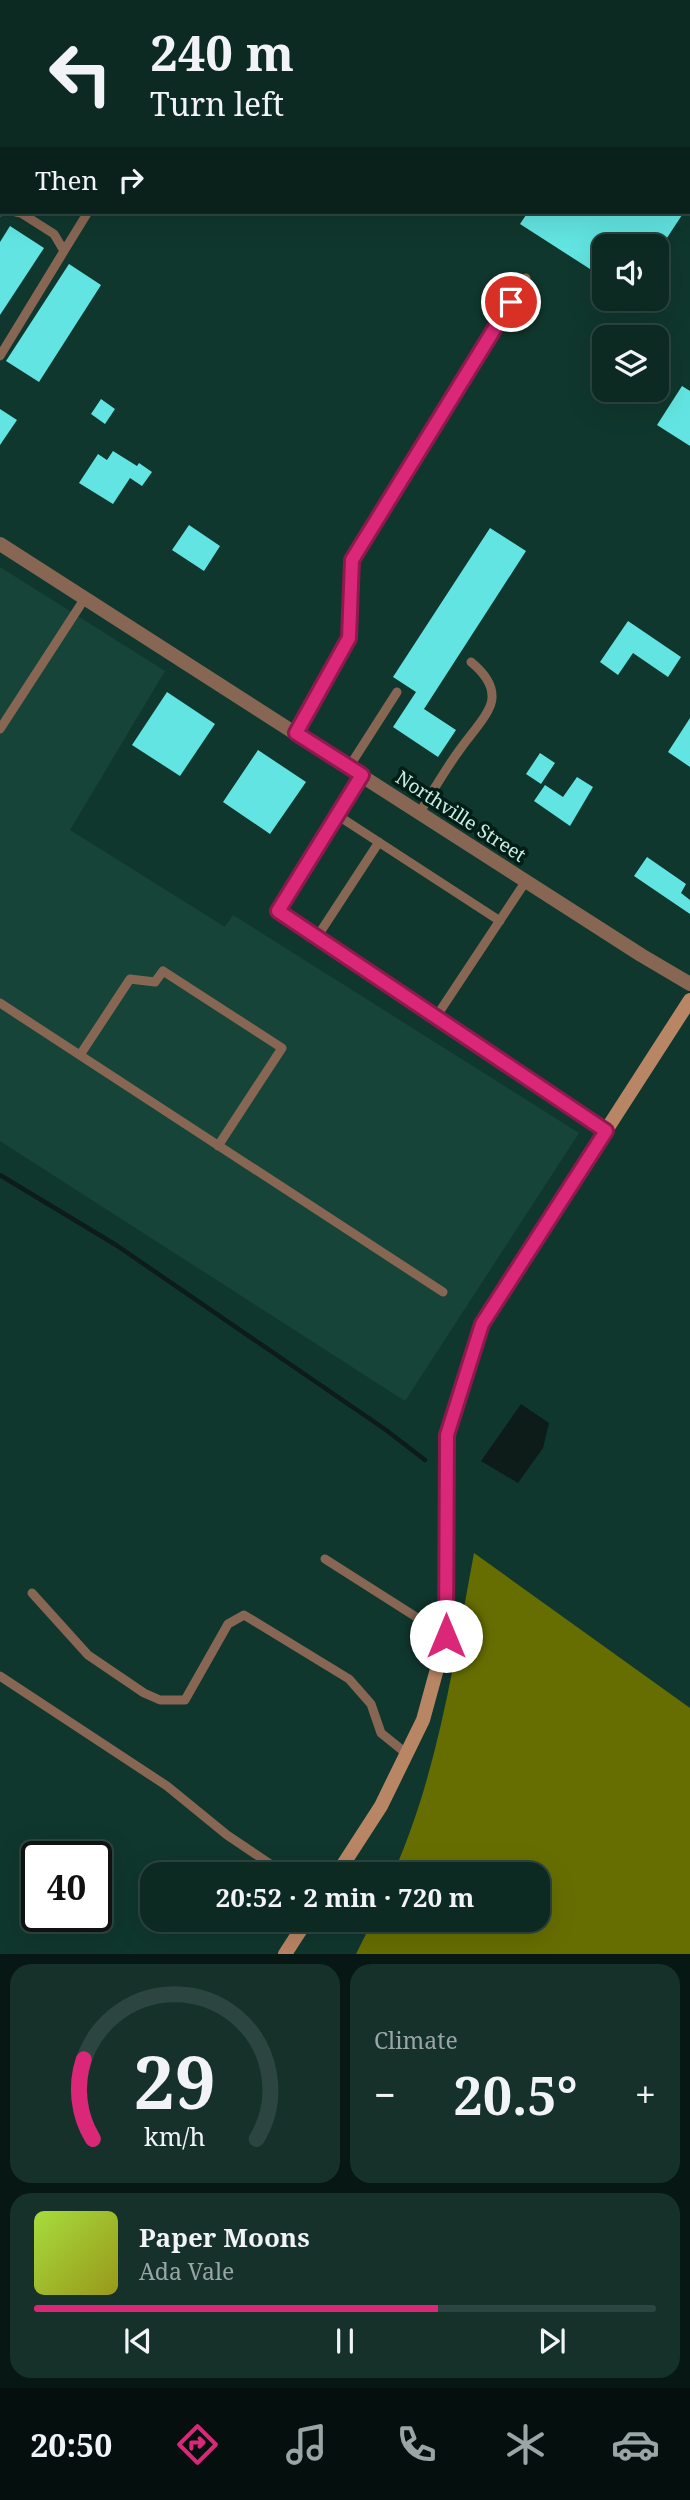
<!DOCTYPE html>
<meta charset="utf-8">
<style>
body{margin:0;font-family:"Noto Serif",serif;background:#15312a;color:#f1f3f6;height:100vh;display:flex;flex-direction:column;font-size:26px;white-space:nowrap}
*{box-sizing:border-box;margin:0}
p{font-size:23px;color:#9aa6a5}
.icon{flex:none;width:38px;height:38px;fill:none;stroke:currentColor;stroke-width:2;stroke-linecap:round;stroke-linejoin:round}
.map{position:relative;height:1954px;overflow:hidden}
.side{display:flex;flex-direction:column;gap:10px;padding:10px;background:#071713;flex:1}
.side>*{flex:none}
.top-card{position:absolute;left:0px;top:0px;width:691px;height:214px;box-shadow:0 7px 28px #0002,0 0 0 2px #2c4540;background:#0c2922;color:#f1f3f6;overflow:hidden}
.fabs{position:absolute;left:592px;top:234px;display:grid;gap:14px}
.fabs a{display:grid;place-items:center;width:77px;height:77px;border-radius:14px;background:#0c2922;box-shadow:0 7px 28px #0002,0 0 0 2px #2c4540;font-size:35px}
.speed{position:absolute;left:21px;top:1841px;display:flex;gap:14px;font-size:35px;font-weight:700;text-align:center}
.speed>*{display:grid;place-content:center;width:91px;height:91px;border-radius:50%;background:#0c2922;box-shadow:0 7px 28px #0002,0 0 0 2px #2c4540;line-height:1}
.speed .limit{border:4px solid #111;border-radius:10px;background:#fff;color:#111}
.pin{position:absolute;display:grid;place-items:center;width:60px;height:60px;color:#fff;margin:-30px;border:4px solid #fff;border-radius:50%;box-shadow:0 2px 7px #0007}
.me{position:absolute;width:77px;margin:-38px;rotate:0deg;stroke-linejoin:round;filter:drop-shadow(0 0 5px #0008)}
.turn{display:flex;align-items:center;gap:24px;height:147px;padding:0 35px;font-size:32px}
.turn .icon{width:91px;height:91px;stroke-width:2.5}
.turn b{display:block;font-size:49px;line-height:60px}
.then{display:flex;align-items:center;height:66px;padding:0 35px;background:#0003;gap:14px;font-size:26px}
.big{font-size:52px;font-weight:700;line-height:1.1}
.side .widget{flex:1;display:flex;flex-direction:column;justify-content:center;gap:10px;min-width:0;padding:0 24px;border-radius:21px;background:#15312a}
.side .dial{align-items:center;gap:0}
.dial svg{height:182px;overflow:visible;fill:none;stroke:#2c4540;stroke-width:7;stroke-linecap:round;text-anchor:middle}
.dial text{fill:#f1f3f6;stroke:none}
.song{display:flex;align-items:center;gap:21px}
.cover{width:84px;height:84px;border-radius:10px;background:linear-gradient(135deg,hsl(80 70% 55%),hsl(60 70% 35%))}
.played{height:7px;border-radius:4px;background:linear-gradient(90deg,#db2777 65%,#2c4540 65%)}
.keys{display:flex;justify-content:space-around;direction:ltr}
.heat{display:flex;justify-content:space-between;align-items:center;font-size:38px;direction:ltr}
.side .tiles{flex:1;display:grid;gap:10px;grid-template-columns:1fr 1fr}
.widget:last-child{grid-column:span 2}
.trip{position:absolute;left:140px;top:1862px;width:410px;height:70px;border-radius:21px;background:#0c2922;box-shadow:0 7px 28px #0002,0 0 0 2px #2c4540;font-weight:700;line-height:70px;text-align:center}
.dock{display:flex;height:112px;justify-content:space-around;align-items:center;background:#05100e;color:#9aa6a5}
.dock .icon{width:49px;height:49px}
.dock .on{color:#db2777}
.dock b{font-size:32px;color:#f1f3f6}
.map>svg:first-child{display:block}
.built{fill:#174439}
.forest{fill:#676e01}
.water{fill:#0d1c18}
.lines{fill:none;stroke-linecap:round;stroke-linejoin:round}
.stream{stroke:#0d1c18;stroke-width:4.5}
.building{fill:#62e5e2}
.lane{stroke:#876753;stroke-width:9}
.street{stroke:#876753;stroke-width:14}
.secondary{stroke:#b98665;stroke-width:14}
.route-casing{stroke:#8e194d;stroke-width:18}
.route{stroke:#db2777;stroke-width:12}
.labels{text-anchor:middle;stroke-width:7;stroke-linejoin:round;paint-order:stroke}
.street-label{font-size:19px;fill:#caece1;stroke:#001d16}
</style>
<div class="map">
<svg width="690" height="1954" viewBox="0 0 690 1954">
<rect width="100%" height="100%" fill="#10372d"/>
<path class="built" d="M0,567L165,671L70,830L225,927L233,915L579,1133L405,1401L0,1141Z"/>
<path class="forest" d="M474,1553L690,1708V1954H356L373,1920H537V1874H393C438,1773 454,1661 474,1553Z"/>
<path class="water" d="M521,1404L549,1423L543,1448L518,1483L481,1461Z"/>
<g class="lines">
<path class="stream" d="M0,1175L116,1245L386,1430L425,1460"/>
</g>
<path class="building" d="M528,212H684L661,247H604V278L520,224Z
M10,226L44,248L0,315V242Z
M69,264L101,285L39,382L6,361Z
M682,386L690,391V446L657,425Z
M101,399L115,409L105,424L91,414Z
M0,409L17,420L0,445Z
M113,451L137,466L139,463L152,472L142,486L130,478L113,504L79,483L98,454L107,460Z
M189,525L220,546L204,571L172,550Z
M490,528L526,551L424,709L456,730L438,757L393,727L416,692L393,677Z
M628,621L681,657L668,677L633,653L618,675L600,662Z
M167,692L215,724L180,776L132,745Z
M690,718V767L668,752Z
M258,750L306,782L270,834L223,802Z
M540,753L555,763L541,784L526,774Z
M577,777L593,787L570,826L534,801L545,785L563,797Z
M647,857L686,884L681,893L690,900V914L634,876Z"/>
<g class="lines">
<path class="lane" d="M284,2L285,0
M690,76V75
M0,212L2,210
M64,251L88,212
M0,356L64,251L54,234L21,213L16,212
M0,729L85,598
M296,733L350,638L352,560L526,278
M349,767L397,692
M362,775L278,911L606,1131
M420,812C433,791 446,768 461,748C469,736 492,712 492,698C493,683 482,671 471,662
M337,815L500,921
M317,937L379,842
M0,1003L443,1292
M436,1017L526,881
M80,1055L130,979L155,982L163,971L282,1048L218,1146
M325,1559L446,1636
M32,1593L88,1655L144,1693L160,1700H185L228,1624L244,1615L349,1679L371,1704L381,1733L407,1754
M0,1676L167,1786L227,1835L285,1874"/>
<path class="street" d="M0,544L641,955L690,984"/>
<path class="secondary" d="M337,1874L381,1806L423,1720L446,1636L448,1435L482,1323L690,1000
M285,1954L307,1920"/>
</g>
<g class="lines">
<g class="route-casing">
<path id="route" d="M446,1636L447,1435L482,1324L606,1131L278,911L362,775L296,733L349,638L352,560L511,302"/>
</g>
<use href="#route" class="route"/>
</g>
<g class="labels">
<g class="street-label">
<text transform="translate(461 816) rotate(33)" y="7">Northville Street</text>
</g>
</g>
</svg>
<div class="fabs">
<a><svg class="icon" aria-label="sound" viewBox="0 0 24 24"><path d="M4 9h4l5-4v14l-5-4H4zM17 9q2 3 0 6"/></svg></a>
<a><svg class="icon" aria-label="layers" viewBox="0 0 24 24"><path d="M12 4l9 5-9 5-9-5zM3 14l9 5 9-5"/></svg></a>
</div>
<div class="speed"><div class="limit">40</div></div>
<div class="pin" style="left:511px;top:302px;background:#d93025"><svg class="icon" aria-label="arrive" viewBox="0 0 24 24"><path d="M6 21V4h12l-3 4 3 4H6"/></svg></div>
<svg class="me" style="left:446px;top:1636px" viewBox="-20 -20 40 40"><circle r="19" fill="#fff"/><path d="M0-13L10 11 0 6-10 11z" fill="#db2777"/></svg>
<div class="trip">20:52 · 2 min · 720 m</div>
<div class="top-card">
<div class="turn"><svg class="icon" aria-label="left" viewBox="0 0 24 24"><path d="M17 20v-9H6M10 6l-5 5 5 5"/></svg><div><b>240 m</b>Turn left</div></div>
<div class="then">Then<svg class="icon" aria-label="right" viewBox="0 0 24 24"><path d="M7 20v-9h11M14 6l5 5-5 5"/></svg></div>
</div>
</div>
<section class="side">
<div class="tiles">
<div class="widget dial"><svg viewBox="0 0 100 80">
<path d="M14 69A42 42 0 1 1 86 69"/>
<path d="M14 69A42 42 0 0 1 10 34" stroke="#db2777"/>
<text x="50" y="56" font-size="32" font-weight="700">29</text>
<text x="50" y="72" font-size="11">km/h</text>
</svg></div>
<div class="widget"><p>Climate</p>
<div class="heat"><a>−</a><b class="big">20.5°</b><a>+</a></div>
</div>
<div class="widget">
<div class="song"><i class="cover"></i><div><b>Paper Moons</b><p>Ada Vale</p></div></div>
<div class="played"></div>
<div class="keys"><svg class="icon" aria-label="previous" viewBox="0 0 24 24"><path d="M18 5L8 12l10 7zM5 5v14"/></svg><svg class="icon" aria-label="pause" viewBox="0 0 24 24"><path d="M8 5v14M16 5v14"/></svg><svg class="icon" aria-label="next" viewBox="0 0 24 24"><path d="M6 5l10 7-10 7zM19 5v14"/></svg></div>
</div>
</div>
</section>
<nav class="dock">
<b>20:50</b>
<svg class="icon on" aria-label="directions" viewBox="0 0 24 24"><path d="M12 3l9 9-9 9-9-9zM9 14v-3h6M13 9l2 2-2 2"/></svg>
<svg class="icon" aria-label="music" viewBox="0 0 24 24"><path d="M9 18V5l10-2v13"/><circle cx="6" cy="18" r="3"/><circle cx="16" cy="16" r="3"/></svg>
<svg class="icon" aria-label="phone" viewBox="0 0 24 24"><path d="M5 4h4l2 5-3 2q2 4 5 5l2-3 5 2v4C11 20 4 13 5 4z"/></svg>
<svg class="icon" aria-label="climate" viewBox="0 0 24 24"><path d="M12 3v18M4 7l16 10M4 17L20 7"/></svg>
<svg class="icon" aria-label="car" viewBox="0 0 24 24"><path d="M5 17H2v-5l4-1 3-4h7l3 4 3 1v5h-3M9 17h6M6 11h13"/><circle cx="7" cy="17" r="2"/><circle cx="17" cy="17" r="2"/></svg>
</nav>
